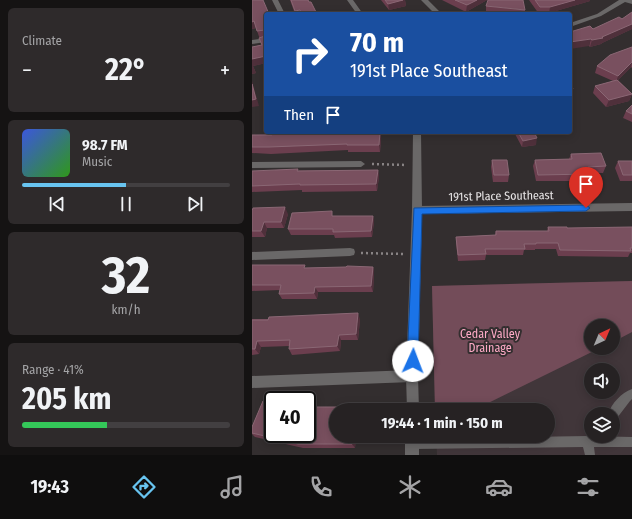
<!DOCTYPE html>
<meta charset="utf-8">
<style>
body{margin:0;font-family:"Fira Sans Condensed",sans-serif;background:#2e2a2b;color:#f1f3f6;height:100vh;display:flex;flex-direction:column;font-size:15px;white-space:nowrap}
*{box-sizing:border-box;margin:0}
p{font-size:13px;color:#a4a4a6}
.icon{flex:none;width:22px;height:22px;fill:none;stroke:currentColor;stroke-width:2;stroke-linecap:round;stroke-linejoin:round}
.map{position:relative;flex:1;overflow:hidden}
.details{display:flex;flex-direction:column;gap:8px;padding:8px;background:#151313;width:252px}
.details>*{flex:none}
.guide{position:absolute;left:12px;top:12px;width:308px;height:122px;border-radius:4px;box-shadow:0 2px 10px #0003,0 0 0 1px #423f41;background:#1a4fa0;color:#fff;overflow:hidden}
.needle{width:26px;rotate:44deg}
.fabs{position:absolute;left:332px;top:319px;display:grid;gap:8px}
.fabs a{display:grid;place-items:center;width:36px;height:36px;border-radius:50%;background:#262223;box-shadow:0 2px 10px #0003,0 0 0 1px #423f41;font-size:20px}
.speed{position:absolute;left:12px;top:391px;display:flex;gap:8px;font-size:20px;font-weight:700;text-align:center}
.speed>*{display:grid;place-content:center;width:52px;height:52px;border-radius:50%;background:#262223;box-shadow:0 2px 10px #0003,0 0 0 1px #423f41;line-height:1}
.speed .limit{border:2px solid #111;border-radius:6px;background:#fff;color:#111}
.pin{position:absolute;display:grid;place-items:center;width:34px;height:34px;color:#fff;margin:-41px -17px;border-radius:50% 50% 50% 0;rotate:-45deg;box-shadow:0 0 4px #0007}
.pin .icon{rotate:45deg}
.me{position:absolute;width:44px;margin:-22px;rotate:2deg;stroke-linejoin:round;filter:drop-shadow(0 0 3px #0008)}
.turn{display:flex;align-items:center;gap:14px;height:84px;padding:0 20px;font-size:18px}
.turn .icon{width:52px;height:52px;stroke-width:2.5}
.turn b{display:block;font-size:28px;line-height:34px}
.then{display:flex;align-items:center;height:38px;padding:0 20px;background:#0003;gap:8px;font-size:15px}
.big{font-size:30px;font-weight:700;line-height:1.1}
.details .card{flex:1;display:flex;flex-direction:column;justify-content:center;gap:6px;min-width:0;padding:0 14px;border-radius:6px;background:#2e2a2b}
.details .dial{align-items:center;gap:0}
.dial b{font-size:52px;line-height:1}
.song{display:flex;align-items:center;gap:12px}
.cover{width:48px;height:48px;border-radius:6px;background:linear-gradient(135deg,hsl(230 70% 55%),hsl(110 70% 35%))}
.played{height:4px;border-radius:2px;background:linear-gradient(90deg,#68c4f0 50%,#423f41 50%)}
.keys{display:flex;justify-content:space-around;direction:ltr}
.heat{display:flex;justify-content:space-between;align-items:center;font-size:22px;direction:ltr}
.charge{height:6px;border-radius:3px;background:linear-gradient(90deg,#34c759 41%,#423f41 0)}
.trip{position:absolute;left:77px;top:403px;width:226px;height:40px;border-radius:20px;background:#262223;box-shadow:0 2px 10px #0003,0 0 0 1px #423f41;font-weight:700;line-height:40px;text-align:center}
.tab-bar{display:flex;height:64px;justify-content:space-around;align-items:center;background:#0f0e0e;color:#a4a4a6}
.tab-bar .icon{width:28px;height:28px}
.tab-bar .active{color:#68c4f0}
.tab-bar b{font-size:18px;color:#f1f3f6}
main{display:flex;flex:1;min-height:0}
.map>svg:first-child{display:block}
.built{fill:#41363a;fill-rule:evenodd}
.green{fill:#734c59}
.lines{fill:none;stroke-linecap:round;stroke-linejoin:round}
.path{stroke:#898485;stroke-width:2.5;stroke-dasharray:2 3;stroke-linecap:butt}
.service{fill:#6a6868;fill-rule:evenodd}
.minor{fill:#6a6868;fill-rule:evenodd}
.tertiary{fill:#6a6868;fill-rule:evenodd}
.wall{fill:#6b3e4e}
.shaded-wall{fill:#4f303b}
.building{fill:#79505f;stroke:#8a6774}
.route{fill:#1a73e8;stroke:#114b97}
.labels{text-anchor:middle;stroke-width:4;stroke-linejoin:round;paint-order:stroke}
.street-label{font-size:12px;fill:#e7e4e5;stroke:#332e2f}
.park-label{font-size:12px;fill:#feaac6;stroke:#332e2f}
</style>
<main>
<section class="details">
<div class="card"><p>Climate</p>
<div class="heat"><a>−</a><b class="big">22°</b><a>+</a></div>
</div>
<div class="card">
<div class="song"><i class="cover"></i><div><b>98.7 FM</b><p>Music</p></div></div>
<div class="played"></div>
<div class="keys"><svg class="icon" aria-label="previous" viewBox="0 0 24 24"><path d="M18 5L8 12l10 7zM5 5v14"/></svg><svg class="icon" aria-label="pause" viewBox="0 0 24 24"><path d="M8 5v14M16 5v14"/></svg><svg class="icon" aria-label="next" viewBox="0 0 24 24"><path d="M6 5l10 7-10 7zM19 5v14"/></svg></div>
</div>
<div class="card dial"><b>32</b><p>km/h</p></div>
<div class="card"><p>Range · 41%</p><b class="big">205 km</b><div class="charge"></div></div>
</section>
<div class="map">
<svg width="380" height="455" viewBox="0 0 380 455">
<rect width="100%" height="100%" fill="#332e2f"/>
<path class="built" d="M380,281V455H185L184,436H296V410H183L180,286ZM339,326H361V348H339ZM339,370H361V392H339ZM339,414H361V436H339Z"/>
<path class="green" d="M380,281V332L361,342V326H339V348H348L222,410H183L180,286Z"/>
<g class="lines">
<path class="path" d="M120,164L155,165
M109,253L152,254"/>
<path class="service" d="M380,389V399L378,401L365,418L361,419V414H356C360,403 369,393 380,389Z
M336,436L380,437V447H342L343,455H333L331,447L160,449L156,448L155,444L156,440L160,439Z"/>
<path class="minor" d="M20,0H26L33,14H27Z
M169,0H176L190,14H183Z
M367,0H380V4L373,2L349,16L318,27V23L345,14Z
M14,38V42L0,44V40Z
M109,161L113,164L109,167L0,168V162Z
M380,203V211L165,214L162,213L160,210L162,207L165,206Z
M98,248L102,249L103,252L102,255L98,256L0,260V252Z
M160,370L164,372L166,376L164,380L160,382L0,388V376Z"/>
<path class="tertiary" d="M95,0H101L111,14H105Z
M161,132H169L170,210L166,376L167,410H155L154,376L160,210Z
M153,436H167V455H153Z"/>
</g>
<path class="wall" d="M0,0L14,14V63L1,66L4,73L0,74V47L10,45L4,28L0,29Z
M38,0H56L65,14H43Z
M129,0H153L154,6L137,10Z
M190,0H235L214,12Z
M277,0H338V1L297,13L287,14Z
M234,6L273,10L272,14H251L234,13Z
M380,12V29L350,43L349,44L338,47L337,46L341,29L370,19Z
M380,47V68L379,67L366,80L380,94L377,101L354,107L341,93L343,86L361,81L343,73L345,66Z
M380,105V122L371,118L374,111Z
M91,132H128L129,139L128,152H96V150L19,154L0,153V135Z
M250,132H282L284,145L270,147L263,134Z
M319,154L354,166L351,173H338V174L336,181H284L281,166L283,160L317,159Z
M240,160L257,175L256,182H241L239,167Z
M366,161H380V181H368L363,168Z
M126,170L127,177L125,191L50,192V190L0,192V171Z
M0,211L36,214L32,228H15L13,237H0Z
M82,216H121L122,222L120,237L83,238L82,235H39L36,229Z
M296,227L315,228L380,227V253H378L376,257L306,256L304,249H283V250H272L271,255H234L233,260L206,261L204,243V237L243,235L244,231H295Z
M0,265L54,268L121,267L122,273L121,292H66L65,299H30L27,294L28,290L0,291Z
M0,319H108L106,340H89L88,351L40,355L37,349L38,346L9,347L7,354L0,355Z
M11,401L21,404V434H55V407H103L105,410H84V436H104L103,448H51L3,437L0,434V427Z"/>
<path class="shaded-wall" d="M151,0H153L154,6L137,10L136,4Z
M225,0H235L214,12L215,5Z
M323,0H338V1L297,13L298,7Z
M48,10L49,14H44L43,11Z
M2,21L4,28L0,29V22Z
M380,24V29L350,43L349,44L338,47L340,40L350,37Z
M339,39L337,46L318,49V42Z
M14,56V63L1,66L4,73L0,74V59Z
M380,62L379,67L364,82L366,76Z
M0,81L7,106L0,107Z
M321,88L320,94L318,97V94Z
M380,94L377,101L354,107L357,100Z
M128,132L129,139L128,152L127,145Z
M285,138L284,145L270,147L271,141Z
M126,170L127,177L125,191L124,184Z
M33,207L36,214L32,228L29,222Z
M121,216L122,222L120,237L119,231Z
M12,222L15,228L13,237L9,231Z
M121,267L122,273L121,292L119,286Z
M63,287L66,292L65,299L62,293Z
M106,313L108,319L106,340L104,334Z
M87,335L89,340L88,351L85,346Z
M5,341L9,347L7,354L3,349Z
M101,436H104L103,448L100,444Z"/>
<path class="building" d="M0,0H11L17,14H14V56L0,59V47L10,45L7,38L13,36V30L5,31L2,21L0,22Z
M39,0H56L57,2H59L65,14H50L48,10L43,11Z
M133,0H151L136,4Z
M203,0H225L215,5Z
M236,0H271L273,10L234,6Z
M283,0H323L298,7H288Z
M380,12V24L350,37L351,38L340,40L339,39L318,42V32L338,26L341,29L367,17L370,19Z
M380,47V62L366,76L345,66L358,55Z
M365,80L380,94L357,100L343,86Z
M0,84L4,99L0,100Z
M318,87L321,88L318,94Z
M380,105V114L374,111Z
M20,132H128L127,145H95V144L17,147H0V135H20Z
M266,132H282L285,138L271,141Z
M349,153L354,166L336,167L338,174L286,175L283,160L320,159L319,154Z
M240,160H255L257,175H242Z
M366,161H380V175H371Z
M46,169L45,171L126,170L124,184L48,185V184L0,186V171Z
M33,207L29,222H12L9,231H0V211L1,208Z
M80,211V216H121L119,231L81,232V229H36L40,213Z
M296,227H315V228L380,227V248H378L379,251L308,250L306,243H284V244H272L273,249H233L234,254L206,255L204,237L244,235V231H297Z
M0,265H53L52,268L94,267L95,266L121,267L119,286L63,287L62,293L27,294L29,285H0Z
M106,313L104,334L87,335L85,346L37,349L38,340L5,341L3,349H0V320H16L17,317Z
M11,401L21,404V434H55V407H103V410H84V436H101L100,444H46L0,433V427Z"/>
<path class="route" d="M334,205L338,208L334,211L170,214L166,361L165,365L161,367L157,365L155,361L162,208Z"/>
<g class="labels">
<g class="street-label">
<text transform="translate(249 196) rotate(-1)" y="4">191st Place Southeast</text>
</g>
<g class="park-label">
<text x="238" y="338">Cedar Valley<tspan x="238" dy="14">Drainage</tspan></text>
</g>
</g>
</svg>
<div class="fabs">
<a><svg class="needle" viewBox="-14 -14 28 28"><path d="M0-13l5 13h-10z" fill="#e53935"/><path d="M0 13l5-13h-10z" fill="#a4a4a6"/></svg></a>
<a><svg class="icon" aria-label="sound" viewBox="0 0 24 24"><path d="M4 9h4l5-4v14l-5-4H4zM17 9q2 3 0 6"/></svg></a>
<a><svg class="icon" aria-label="layers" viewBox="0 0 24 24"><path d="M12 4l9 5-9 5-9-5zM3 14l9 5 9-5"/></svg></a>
</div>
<div class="speed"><div class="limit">40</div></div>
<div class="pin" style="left:334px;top:208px;background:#d93025"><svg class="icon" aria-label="arrive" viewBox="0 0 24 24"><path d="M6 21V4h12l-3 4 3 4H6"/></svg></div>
<svg class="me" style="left:161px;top:361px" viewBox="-20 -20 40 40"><circle r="19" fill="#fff"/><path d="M0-13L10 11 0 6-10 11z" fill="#1a73e8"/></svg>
<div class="trip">19:44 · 1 min · 150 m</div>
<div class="guide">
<div class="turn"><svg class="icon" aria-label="right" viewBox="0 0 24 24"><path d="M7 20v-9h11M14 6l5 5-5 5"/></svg><div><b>70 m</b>191st Place Southeast</div></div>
<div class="then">Then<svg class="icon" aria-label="arrive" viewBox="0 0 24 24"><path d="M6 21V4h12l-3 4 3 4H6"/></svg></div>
</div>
</div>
</main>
<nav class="tab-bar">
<b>19:43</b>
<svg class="icon active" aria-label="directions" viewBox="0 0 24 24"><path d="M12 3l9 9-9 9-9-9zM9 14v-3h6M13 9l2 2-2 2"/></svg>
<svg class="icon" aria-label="music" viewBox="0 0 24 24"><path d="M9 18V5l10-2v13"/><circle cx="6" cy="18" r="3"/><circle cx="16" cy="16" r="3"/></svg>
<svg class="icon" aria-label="phone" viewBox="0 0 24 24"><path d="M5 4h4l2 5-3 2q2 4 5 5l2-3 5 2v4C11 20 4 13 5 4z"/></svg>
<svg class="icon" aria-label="climate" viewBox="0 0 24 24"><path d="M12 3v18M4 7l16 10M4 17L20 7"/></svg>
<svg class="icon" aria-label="car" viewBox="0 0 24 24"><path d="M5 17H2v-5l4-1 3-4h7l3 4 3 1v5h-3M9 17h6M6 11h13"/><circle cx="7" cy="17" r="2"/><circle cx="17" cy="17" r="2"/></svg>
<svg class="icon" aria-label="filters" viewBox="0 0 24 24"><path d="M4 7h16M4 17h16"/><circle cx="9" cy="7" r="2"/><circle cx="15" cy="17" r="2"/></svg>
</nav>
